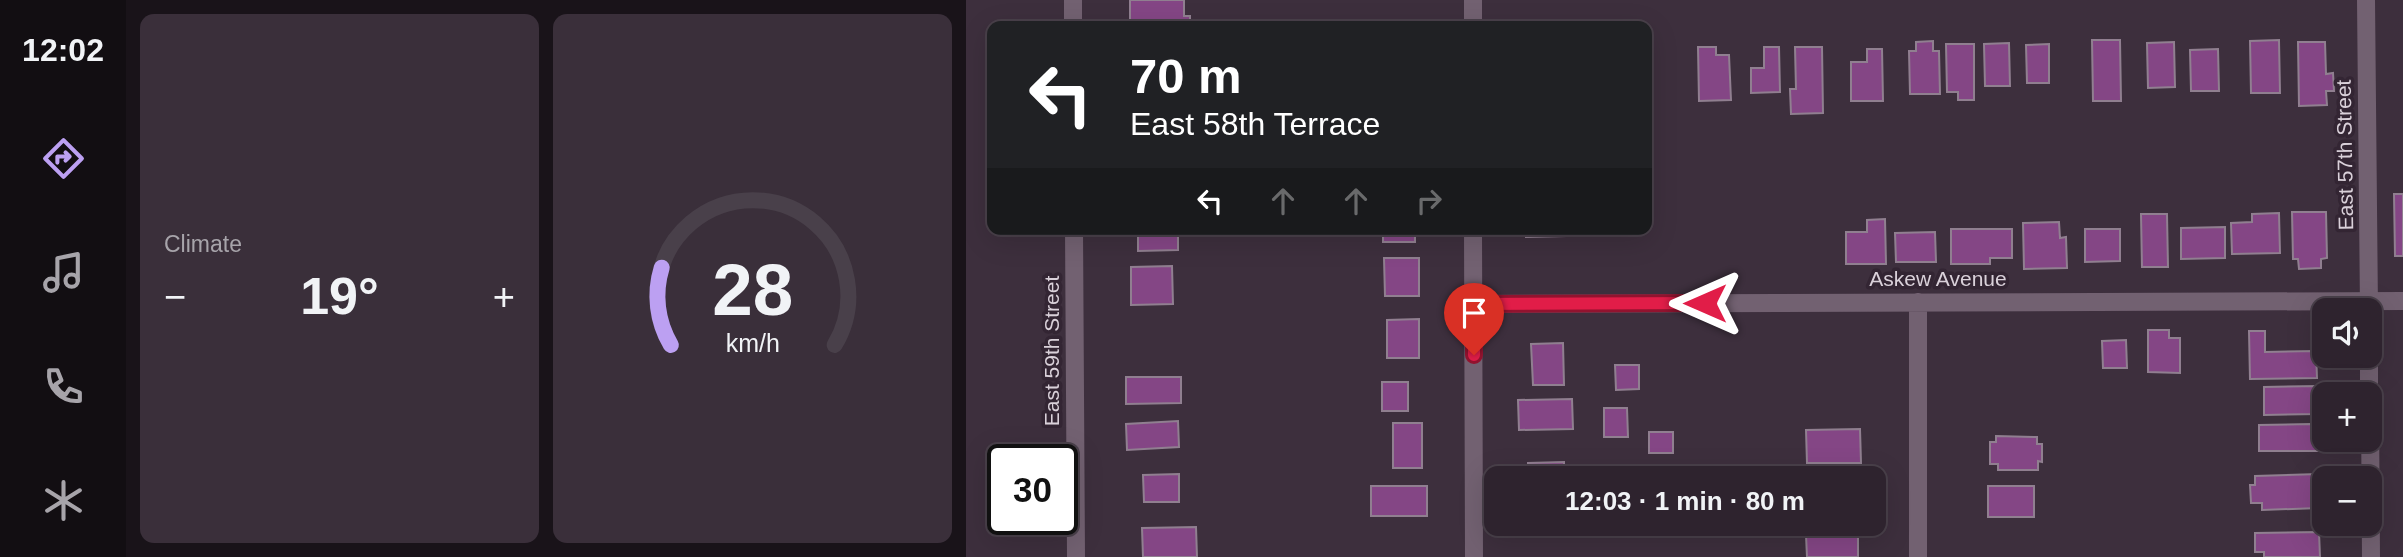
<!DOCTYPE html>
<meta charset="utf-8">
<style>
body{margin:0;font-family:Arial,sans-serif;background:#3a2f3a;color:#f1f3f6;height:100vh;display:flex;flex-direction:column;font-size:26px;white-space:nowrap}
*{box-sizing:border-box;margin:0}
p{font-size:23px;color:#a7a4aa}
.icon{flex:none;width:38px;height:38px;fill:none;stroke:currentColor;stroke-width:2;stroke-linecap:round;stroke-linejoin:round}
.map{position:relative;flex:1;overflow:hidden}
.panel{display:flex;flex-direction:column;gap:14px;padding:14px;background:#191319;width:840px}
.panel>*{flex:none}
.top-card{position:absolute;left:21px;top:21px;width:665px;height:214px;border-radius:14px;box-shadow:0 7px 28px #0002,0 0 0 2px #49404a;background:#202124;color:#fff;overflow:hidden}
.buttons{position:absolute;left:1346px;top:298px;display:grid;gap:14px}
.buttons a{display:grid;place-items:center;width:70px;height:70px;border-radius:14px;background:#2e232e;box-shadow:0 7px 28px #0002,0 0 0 2px #49404a;font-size:35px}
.speed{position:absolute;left:21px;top:444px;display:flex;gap:14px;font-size:35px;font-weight:700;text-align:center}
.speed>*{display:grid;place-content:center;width:91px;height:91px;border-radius:50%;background:#2e232e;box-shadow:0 7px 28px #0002,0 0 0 2px #49404a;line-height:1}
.speed .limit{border:4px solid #111;border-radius:10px;background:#fff;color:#111}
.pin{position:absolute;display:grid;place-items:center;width:60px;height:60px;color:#fff;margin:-72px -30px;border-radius:50% 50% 50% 0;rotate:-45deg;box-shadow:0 0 7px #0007}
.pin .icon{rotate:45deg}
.me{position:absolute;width:77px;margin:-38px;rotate:270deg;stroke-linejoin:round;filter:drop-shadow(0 0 5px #0008)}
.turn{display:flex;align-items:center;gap:24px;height:147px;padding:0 28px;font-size:32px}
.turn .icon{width:91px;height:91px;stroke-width:2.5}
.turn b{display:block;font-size:49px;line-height:60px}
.lanes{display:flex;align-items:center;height:66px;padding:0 28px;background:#0003;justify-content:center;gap:35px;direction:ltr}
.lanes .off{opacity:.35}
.big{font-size:52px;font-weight:700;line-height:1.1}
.panel .tile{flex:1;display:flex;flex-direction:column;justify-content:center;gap:10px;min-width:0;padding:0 24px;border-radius:14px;background:#3a2f3a}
.panel .dial{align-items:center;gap:0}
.dial svg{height:182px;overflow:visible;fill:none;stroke:#49404a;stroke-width:7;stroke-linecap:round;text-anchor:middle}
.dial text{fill:#f1f3f6;stroke:none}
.heat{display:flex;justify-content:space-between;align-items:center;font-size:38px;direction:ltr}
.panel .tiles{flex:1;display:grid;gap:14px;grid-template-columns:repeat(2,1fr)}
.trip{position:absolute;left:518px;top:466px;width:402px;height:70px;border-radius:14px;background:#2e232e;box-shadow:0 7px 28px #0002,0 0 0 2px #49404a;font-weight:700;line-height:70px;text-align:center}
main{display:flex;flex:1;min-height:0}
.dock{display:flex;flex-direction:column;width:126px;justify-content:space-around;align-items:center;background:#120e12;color:#a7a4aa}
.dock .icon{width:49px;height:49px}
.dock .on{color:#bca0f2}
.dock b{font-size:32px;color:#f1f3f6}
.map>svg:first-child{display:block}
.building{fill:#844685;stroke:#907f90;stroke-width:2}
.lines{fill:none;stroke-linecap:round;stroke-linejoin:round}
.street{stroke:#726171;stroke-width:18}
.secondary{stroke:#726171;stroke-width:18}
.route-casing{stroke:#92132f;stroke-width:18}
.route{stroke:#e11d48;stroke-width:12}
.labels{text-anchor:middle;stroke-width:7;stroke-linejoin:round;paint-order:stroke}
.street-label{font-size:21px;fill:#dad1da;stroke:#332533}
</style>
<main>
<nav class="dock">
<b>12:02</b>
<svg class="icon on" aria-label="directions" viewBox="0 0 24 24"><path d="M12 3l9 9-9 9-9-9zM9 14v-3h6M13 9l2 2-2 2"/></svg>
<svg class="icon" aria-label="music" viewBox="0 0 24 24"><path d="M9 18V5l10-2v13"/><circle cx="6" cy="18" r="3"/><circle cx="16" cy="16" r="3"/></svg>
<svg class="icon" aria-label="phone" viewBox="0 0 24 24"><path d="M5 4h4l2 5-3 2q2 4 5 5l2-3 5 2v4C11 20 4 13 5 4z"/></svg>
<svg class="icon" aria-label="climate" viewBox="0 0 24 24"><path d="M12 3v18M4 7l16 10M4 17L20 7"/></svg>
</nav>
<section class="panel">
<div class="tiles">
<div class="tile"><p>Climate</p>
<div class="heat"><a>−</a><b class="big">19°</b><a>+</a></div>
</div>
<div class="tile dial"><svg viewBox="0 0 100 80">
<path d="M14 69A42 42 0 1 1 86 69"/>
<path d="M14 69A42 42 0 0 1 10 35" stroke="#bca0f2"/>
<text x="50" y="56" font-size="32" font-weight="700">28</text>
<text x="50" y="72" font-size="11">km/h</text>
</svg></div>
</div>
</section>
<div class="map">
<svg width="1437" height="557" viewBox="0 0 1437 557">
<rect width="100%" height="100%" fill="#3d2f3d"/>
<path class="building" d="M164,0H218V16H224V26H164Z
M1126,40H1154L1155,101H1127Z
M1313,40L1314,93H1285L1284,41Z
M967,41V51H973L974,94H944L943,51H950V42Z
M1208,42L1209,87L1182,88L1181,43Z
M1332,42H1359L1360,74L1367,73L1368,91H1360L1361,105L1333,106Z
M1043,43L1044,86H1019L1018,44Z
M980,44H1008V100H992V92H981Z
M1083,44V83H1061L1060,45Z
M732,47H750V55H763L765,100L733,101Z
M798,47H813L814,92L785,93V68H798Z
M829,47H856L857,113L825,114L824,89H830Z
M901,49H916L917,101H885V62H901Z
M1252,49L1253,91H1225L1224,50Z
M1428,194H1437V256H1429Z
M1326,212H1360L1361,258L1355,259V268L1333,269L1332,259H1327Z
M1313,213L1314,253L1266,254L1265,223L1286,222V214Z
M1175,214H1201L1202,267H1176Z
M919,219L920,264H880V232H901V220Z
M1093,222L1094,238L1100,237L1101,268L1058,269L1057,223Z
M1259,227V258L1215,259V228Z
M172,229H212V250L172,251Z
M417,229H449V242H417Z
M560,229H600V236L560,237Z
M985,229H1046V258H1024V264H985Z
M1119,229H1154V261L1119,262Z
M969,232L970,262H930L929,233Z
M418,258H453V296H419Z
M206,266L207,304L165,305V267Z
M453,319V358H421V320Z
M1182,330H1203V338H1214V373L1182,372Z
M1283,331H1299V352L1350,351L1351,378L1284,379Z
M1160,340L1161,368H1137L1136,341Z
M597,343L598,385H567L565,344Z
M649,365H673V389L650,390Z
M160,377H215V403L160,404Z
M416,382H442V411H416Z
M1352,386V414L1298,415V387Z
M606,399L607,429L553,430L552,400Z
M638,408H661L662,437H638Z
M212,421L213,447L161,450L160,424Z
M427,423H456V468H427Z
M1345,424V434H1353L1354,451H1293V425Z
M894,429L895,463H841L840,430Z
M683,432H707V453H683Z
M1030,436L1071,437V444H1076V462L1072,461V470H1032V464H1024V442H1030Z
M598,462V478H562V463Z
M213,474V502H178L177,475Z
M1352,474L1353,508L1296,510V503H1285L1284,485H1289V476Z
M405,486H461V516H405Z
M1022,486H1068V517H1022Z
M854,523H889V526L854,527Z
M230,527L231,557H177L176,528Z
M1353,532L1354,557H1298V552H1289V533Z
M892,534V557H841L840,535Z"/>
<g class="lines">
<path class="street" d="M507,0V26
M1400,0L1403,310
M507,229L508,557
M952,302V557
M507,304L1437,301
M1403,355V394
M1404,407L1405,557"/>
<path class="secondary" d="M107,26V0
M108,229L110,557"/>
</g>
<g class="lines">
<g class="route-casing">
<path id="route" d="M508,355V304L739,303"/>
</g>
<use href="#route" class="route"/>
</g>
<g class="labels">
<g class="street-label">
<text transform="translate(1379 155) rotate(-91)" y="7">East 57th Street</text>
<text x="972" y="286">Askew Avenue</text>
<text transform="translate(86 351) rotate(-90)" y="7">East 59th Street</text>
</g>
</g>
</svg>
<div class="buttons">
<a><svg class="icon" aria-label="sound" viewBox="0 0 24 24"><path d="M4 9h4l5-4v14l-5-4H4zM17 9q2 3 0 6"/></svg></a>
<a>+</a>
<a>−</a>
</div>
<div class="speed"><div class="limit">30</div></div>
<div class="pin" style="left:508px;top:355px;background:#d93025"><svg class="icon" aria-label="arrive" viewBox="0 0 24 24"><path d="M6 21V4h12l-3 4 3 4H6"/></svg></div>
<svg class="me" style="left:739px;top:303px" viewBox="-20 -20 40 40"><path d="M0-17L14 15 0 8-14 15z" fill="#e11d48" stroke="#fff" stroke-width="4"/></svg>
<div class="trip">12:03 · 1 min · 80 m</div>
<div class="top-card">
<div class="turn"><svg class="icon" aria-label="left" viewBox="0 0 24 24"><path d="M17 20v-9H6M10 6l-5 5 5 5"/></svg><div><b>70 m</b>East 58th Terrace</div></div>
<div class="lanes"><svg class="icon" aria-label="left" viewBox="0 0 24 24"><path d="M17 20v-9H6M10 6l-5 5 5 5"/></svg><svg class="icon off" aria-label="ahead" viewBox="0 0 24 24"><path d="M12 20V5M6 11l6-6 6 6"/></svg><svg class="icon off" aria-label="ahead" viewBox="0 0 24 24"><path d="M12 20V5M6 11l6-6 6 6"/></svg><svg class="icon off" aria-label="right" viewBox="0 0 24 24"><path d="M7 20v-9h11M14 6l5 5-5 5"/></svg></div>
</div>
</div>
</main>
